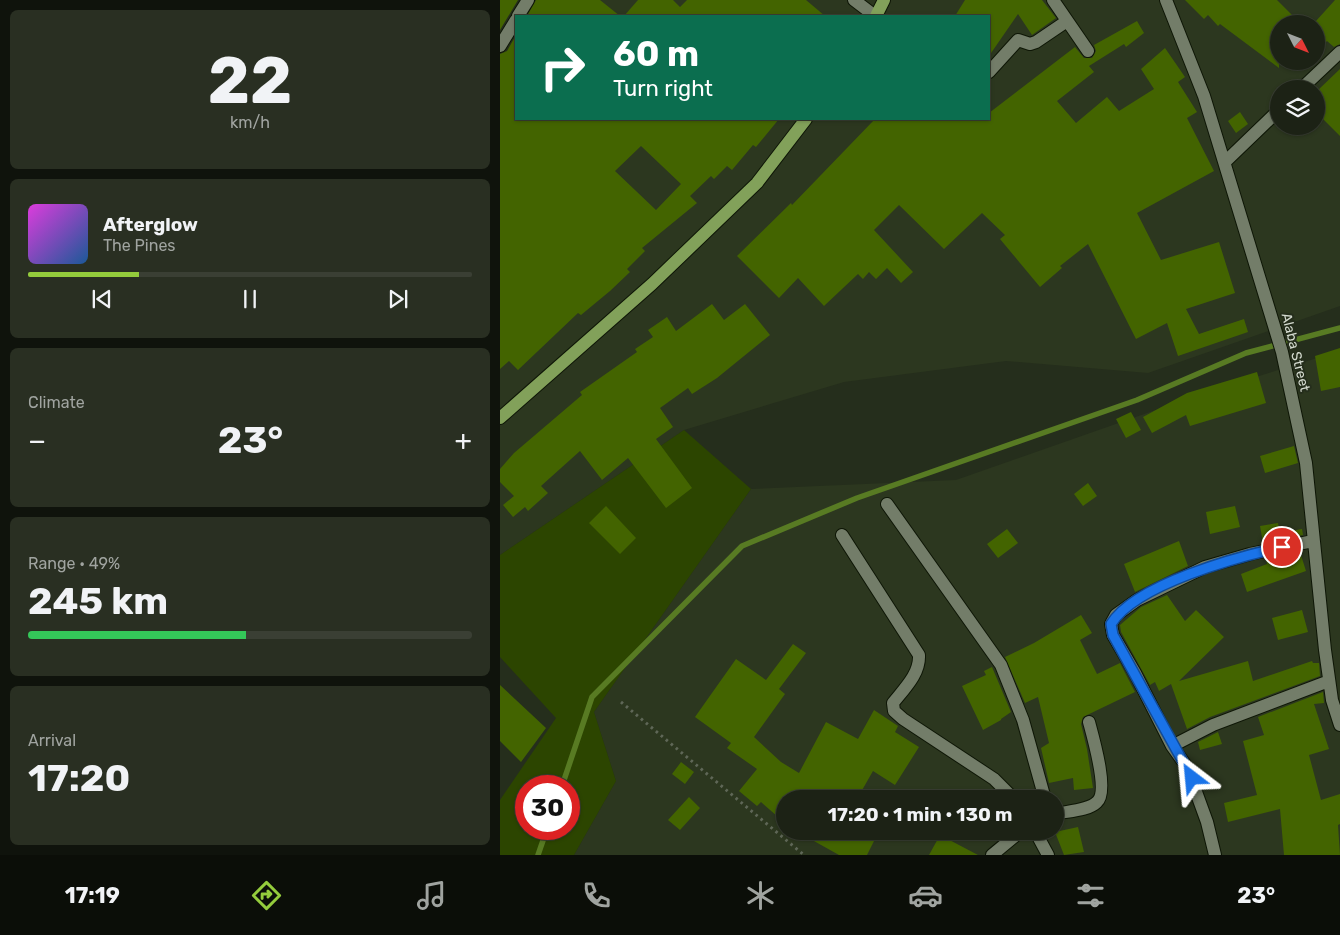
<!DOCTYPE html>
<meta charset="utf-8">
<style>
body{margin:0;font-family:Rubik,sans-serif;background:#292f22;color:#f1f3f6;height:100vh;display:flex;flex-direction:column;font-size:19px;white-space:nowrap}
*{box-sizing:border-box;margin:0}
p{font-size:16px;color:#a0a4a0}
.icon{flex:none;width:28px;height:28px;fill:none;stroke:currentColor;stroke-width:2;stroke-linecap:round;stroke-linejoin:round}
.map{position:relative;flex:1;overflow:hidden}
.panel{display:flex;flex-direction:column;gap:10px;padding:10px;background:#0f130c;width:500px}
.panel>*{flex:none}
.banner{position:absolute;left:15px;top:15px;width:475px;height:105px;border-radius:0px;box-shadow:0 1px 4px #0004,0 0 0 1px #3a3f34;background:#0b6e4f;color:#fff;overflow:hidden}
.needle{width:32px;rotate:132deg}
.buttons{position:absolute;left:770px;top:15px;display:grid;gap:10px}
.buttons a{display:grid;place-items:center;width:55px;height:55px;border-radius:50%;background:#1c2215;box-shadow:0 1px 4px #0004,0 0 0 1px #3a3f34;font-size:25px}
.speed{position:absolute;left:15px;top:775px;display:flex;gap:10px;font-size:25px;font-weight:700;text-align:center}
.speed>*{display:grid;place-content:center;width:65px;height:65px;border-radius:50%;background:#1c2215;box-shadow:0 1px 4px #0004,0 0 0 1px #3a3f34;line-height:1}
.speed .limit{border:8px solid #d22;background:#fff;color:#111}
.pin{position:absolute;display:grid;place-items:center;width:42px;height:42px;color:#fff;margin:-21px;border:2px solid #fff;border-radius:50%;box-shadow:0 1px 5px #0007}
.me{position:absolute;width:55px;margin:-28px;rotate:331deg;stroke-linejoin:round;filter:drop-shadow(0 0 4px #0008)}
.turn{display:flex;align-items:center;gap:18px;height:105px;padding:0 15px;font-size:22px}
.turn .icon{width:65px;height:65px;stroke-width:2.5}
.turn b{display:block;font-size:35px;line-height:42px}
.big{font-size:38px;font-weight:700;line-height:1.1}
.panel .tile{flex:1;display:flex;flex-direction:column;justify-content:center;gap:8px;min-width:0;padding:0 18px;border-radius:8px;background:#292f22}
.panel .dial{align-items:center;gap:0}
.dial b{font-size:65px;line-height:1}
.song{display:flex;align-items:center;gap:15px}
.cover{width:60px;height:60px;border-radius:8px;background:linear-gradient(135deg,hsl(300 70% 55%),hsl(210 70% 35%))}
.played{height:5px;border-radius:2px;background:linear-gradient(90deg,#94cc3c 25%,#3a3f34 25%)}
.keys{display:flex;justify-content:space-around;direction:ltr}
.heat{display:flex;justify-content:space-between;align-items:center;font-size:28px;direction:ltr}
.charge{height:8px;border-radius:4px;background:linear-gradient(90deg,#34c759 49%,#3a3f34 0)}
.trip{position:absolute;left:276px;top:790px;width:288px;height:50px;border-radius:25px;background:#1c2215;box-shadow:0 1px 4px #0004,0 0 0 1px #3a3f34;font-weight:700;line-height:50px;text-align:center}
.dock{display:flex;height:80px;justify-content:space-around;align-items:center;background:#0b0e08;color:#a0a4a0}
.dock .icon{width:35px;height:35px}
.dock .current{color:#94cc3c}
.dock b{font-size:22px;color:#f1f3f6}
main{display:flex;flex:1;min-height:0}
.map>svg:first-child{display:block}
.built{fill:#2c371f;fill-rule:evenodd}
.green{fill:#2c4500;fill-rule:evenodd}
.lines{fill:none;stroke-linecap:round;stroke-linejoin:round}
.stream{stroke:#587b23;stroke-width:5.5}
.building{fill:#436400;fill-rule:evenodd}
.minor-casing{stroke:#0e1606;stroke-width:14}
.major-casing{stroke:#0e1606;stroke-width:14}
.path{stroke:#5f6757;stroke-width:3;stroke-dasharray:2.5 4;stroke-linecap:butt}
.minor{stroke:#737d69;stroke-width:12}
.major{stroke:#82a15a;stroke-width:12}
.route-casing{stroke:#114b97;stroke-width:12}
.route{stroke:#1a73e8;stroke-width:9}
.labels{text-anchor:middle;stroke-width:4;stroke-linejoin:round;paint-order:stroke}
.street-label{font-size:14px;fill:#d4dacf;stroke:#252e1c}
</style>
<main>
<section class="panel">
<div class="tile dial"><b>22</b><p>km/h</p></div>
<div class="tile">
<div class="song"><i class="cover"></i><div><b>Afterglow</b><p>The Pines</p></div></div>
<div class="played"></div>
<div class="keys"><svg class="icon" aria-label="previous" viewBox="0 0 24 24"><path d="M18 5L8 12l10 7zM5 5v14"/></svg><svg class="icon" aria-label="pause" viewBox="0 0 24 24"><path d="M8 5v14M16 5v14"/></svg><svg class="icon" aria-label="next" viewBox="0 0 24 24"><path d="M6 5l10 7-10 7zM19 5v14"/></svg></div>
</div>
<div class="tile"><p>Climate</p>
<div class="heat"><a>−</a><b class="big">23°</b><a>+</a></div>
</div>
<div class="tile"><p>Range · 49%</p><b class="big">245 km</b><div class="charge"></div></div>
<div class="tile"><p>Arrival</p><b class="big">17:20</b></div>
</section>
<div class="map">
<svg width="840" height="855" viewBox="0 0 840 855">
<rect width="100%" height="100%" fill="#252e1c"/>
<path class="built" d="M86,0H840V306L648,373L506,361L344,382L184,430L0,555V138L16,112V119H489V16H76ZM779,24H816V61H779ZM779,89H816V126H779Z
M840,351V855H74L116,781L94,712L251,489L456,480L707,392ZM285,799H555V831H285Z"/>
<path class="green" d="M184,430L251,489L94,712L116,781L74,855H0V800L56,718L0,657V555ZM26,786H69V829H26Z"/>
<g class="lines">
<path class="stream" d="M62,786L92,697L242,546L357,498L637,400L746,353L840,328
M38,855L47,829"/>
</g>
<path class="building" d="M0,0H18L0,30Z
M36,0H100L120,16H27Z
M138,0H173L180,7L187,0H306L325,16H124Z
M465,0H542L556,18L532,35L518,14L489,56V16H455Z
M685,0H777L801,24H779V68L720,24L718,26L708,15L704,19Z
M835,0H840V44L834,47L827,41L816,53V21Z
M637,21L644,33L626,47L624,44L589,66L594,72L557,101L576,123L607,97L619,111L654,89L641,69L665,48L685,77L678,82L697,112L687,118L714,171L637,213L661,260L719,242L735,293L686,309L699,334L744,319L748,332L678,356L667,323L636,339L588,244L560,266L562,268L540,287L500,239L505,235L482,213L444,249L399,205L374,230L413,272L401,283L387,268L376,279L369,272L363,279L358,274L324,306L298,278L279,298L237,256L291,203L292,205L375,119H489V113L575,47L584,58H592L596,51L594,45Z
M16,35V119H279L256,147L253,145L232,170L227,166L214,179L211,176L190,196L197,203L142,248L145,251L127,269L130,272L110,291L81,315L78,313L18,370L9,361L0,369V54L7,51ZM141,146L181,184L156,210L115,171Z
M840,69V136L816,112V92Z
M740,112L748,124L736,133L728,121Z
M212,304L224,320L245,304L270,335L217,378L192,394L188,388L160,408L173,427L156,439L192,488L166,508L128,458L102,480L80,451L41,486L48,493L28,511L25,507L13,517L3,505L14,496L0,482V469L14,453L82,395L80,392L137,352L135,349L153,337L148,330L167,317L176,331Z
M840,348V387L821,391L815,356Z
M757,372L766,403L690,426L686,415L652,433L643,417L687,393Z
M631,412L641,430L626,438L616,419Z
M794,446L798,463L765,473L760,456Z
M588,483L597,496L583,506L574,494Z
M106,506L136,538L120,554L89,523Z
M735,506L740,527L710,534L706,512Z
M778,523L780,533L802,529L803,535L763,543L760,526Z
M507,529L518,543L498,558L487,544Z
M679,541L688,566L635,592L624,564Z
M800,552L806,571L747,592L741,574L767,564L766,559Z
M667,595L685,621L696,610L724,637L679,681L748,661L753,681L812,661L813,663H819L820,676L710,717L687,729L671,684L659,691L655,682L650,685L621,632L620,625L641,607Z
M802,610L808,632L778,640L772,618Z
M581,615L592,633L580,640L597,674L620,663L635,692L583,717L581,724L587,749L593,788L574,790L573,778L549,783L541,748L549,743L538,697L525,703L505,657L534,643Z
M293,644L306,653L279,689L285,694L254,737L281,762L299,773L326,722L358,739L374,710L398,726L395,732L419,747L395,785L373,771L357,799H285V823L261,802L257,806L239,791L257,769L227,748L231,743L195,717L236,659L266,680Z
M492,667L511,712L501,719V720L483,730L462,686L486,675L484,671Z
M0,685L46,728L21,762L0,741Z
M823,692L824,703L814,704L829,749L809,755L821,800L840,794V824L838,825L840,855H784L780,809L728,822L724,803L757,795L743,741L764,735L758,717Z
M718,732L722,744L700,750L698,742Z
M181,762L194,772L185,784L172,774Z
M189,797L200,808L180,830L168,820Z
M578,827L584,852L564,855L555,832Z
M296,831H379L367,855H339Z
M440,835L478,855H429Z"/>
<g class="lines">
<g class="minor-casing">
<path id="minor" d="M354,0L375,16
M553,0L588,51
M666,0L704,96L782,352L806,463L825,650L832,700L840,725
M18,16L28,0
M0,46L16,20
M489,72L518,40L530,44L536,42L567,21
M801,89L840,52
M725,162L779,110
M387,504L501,665L523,720L545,799
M342,535L419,655C420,674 404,689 393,703L394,711L403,719L494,779L514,799
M672,746L713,725L829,681
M555,814C567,811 588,811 597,802C609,792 593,737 589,722
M535,831L548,855
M492,855L521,831
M715,855L707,822L687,767L672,746L635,673L613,635L611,624L616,615L637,600L705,567L750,554L813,541"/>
</g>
<g class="major-casing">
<path id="major" d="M376,16L384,0
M0,418L152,284L257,183L306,119"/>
</g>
<path class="path" d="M121,702L304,855"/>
<use href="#minor" class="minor"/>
<use href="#major" class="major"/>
</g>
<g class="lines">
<g class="route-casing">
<path id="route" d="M692,778L613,635L611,624C636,584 737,557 782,547"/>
</g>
<use href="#route" class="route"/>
</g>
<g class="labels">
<g class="street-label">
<text transform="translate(796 352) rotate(76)" y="5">Alaba Street</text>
</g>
</g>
</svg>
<div class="buttons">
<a><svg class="needle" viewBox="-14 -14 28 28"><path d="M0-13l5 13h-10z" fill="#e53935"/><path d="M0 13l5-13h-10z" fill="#a0a4a0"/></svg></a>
<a><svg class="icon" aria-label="layers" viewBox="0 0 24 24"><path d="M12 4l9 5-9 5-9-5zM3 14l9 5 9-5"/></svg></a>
</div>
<div class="speed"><div class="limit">30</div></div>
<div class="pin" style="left:782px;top:547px;background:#d93025"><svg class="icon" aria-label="arrive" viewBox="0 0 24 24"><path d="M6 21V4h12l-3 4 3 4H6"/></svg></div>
<svg class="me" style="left:692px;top:778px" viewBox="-20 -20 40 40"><path d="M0-17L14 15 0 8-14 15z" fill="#1a73e8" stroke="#fff" stroke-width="4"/></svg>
<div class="trip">17:20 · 1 min · 130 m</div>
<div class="banner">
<div class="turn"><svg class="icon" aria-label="right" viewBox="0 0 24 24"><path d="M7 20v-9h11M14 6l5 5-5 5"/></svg><div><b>60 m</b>Turn right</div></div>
</div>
</div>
</main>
<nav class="dock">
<b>17:19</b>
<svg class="icon current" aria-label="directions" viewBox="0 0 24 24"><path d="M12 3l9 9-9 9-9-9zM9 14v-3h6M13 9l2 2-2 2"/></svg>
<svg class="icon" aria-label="music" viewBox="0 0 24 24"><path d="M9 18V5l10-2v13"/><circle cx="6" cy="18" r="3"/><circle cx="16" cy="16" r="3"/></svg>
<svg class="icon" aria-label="phone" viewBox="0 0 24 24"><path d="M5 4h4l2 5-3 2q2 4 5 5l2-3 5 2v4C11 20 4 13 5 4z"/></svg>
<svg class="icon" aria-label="climate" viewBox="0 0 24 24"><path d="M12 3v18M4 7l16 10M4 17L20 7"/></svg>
<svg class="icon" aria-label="car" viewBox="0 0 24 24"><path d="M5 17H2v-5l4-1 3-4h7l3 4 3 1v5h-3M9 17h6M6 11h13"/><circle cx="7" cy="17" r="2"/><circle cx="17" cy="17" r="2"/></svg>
<svg class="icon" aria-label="filters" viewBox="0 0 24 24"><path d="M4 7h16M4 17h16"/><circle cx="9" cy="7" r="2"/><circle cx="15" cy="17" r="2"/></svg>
<b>23°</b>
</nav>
